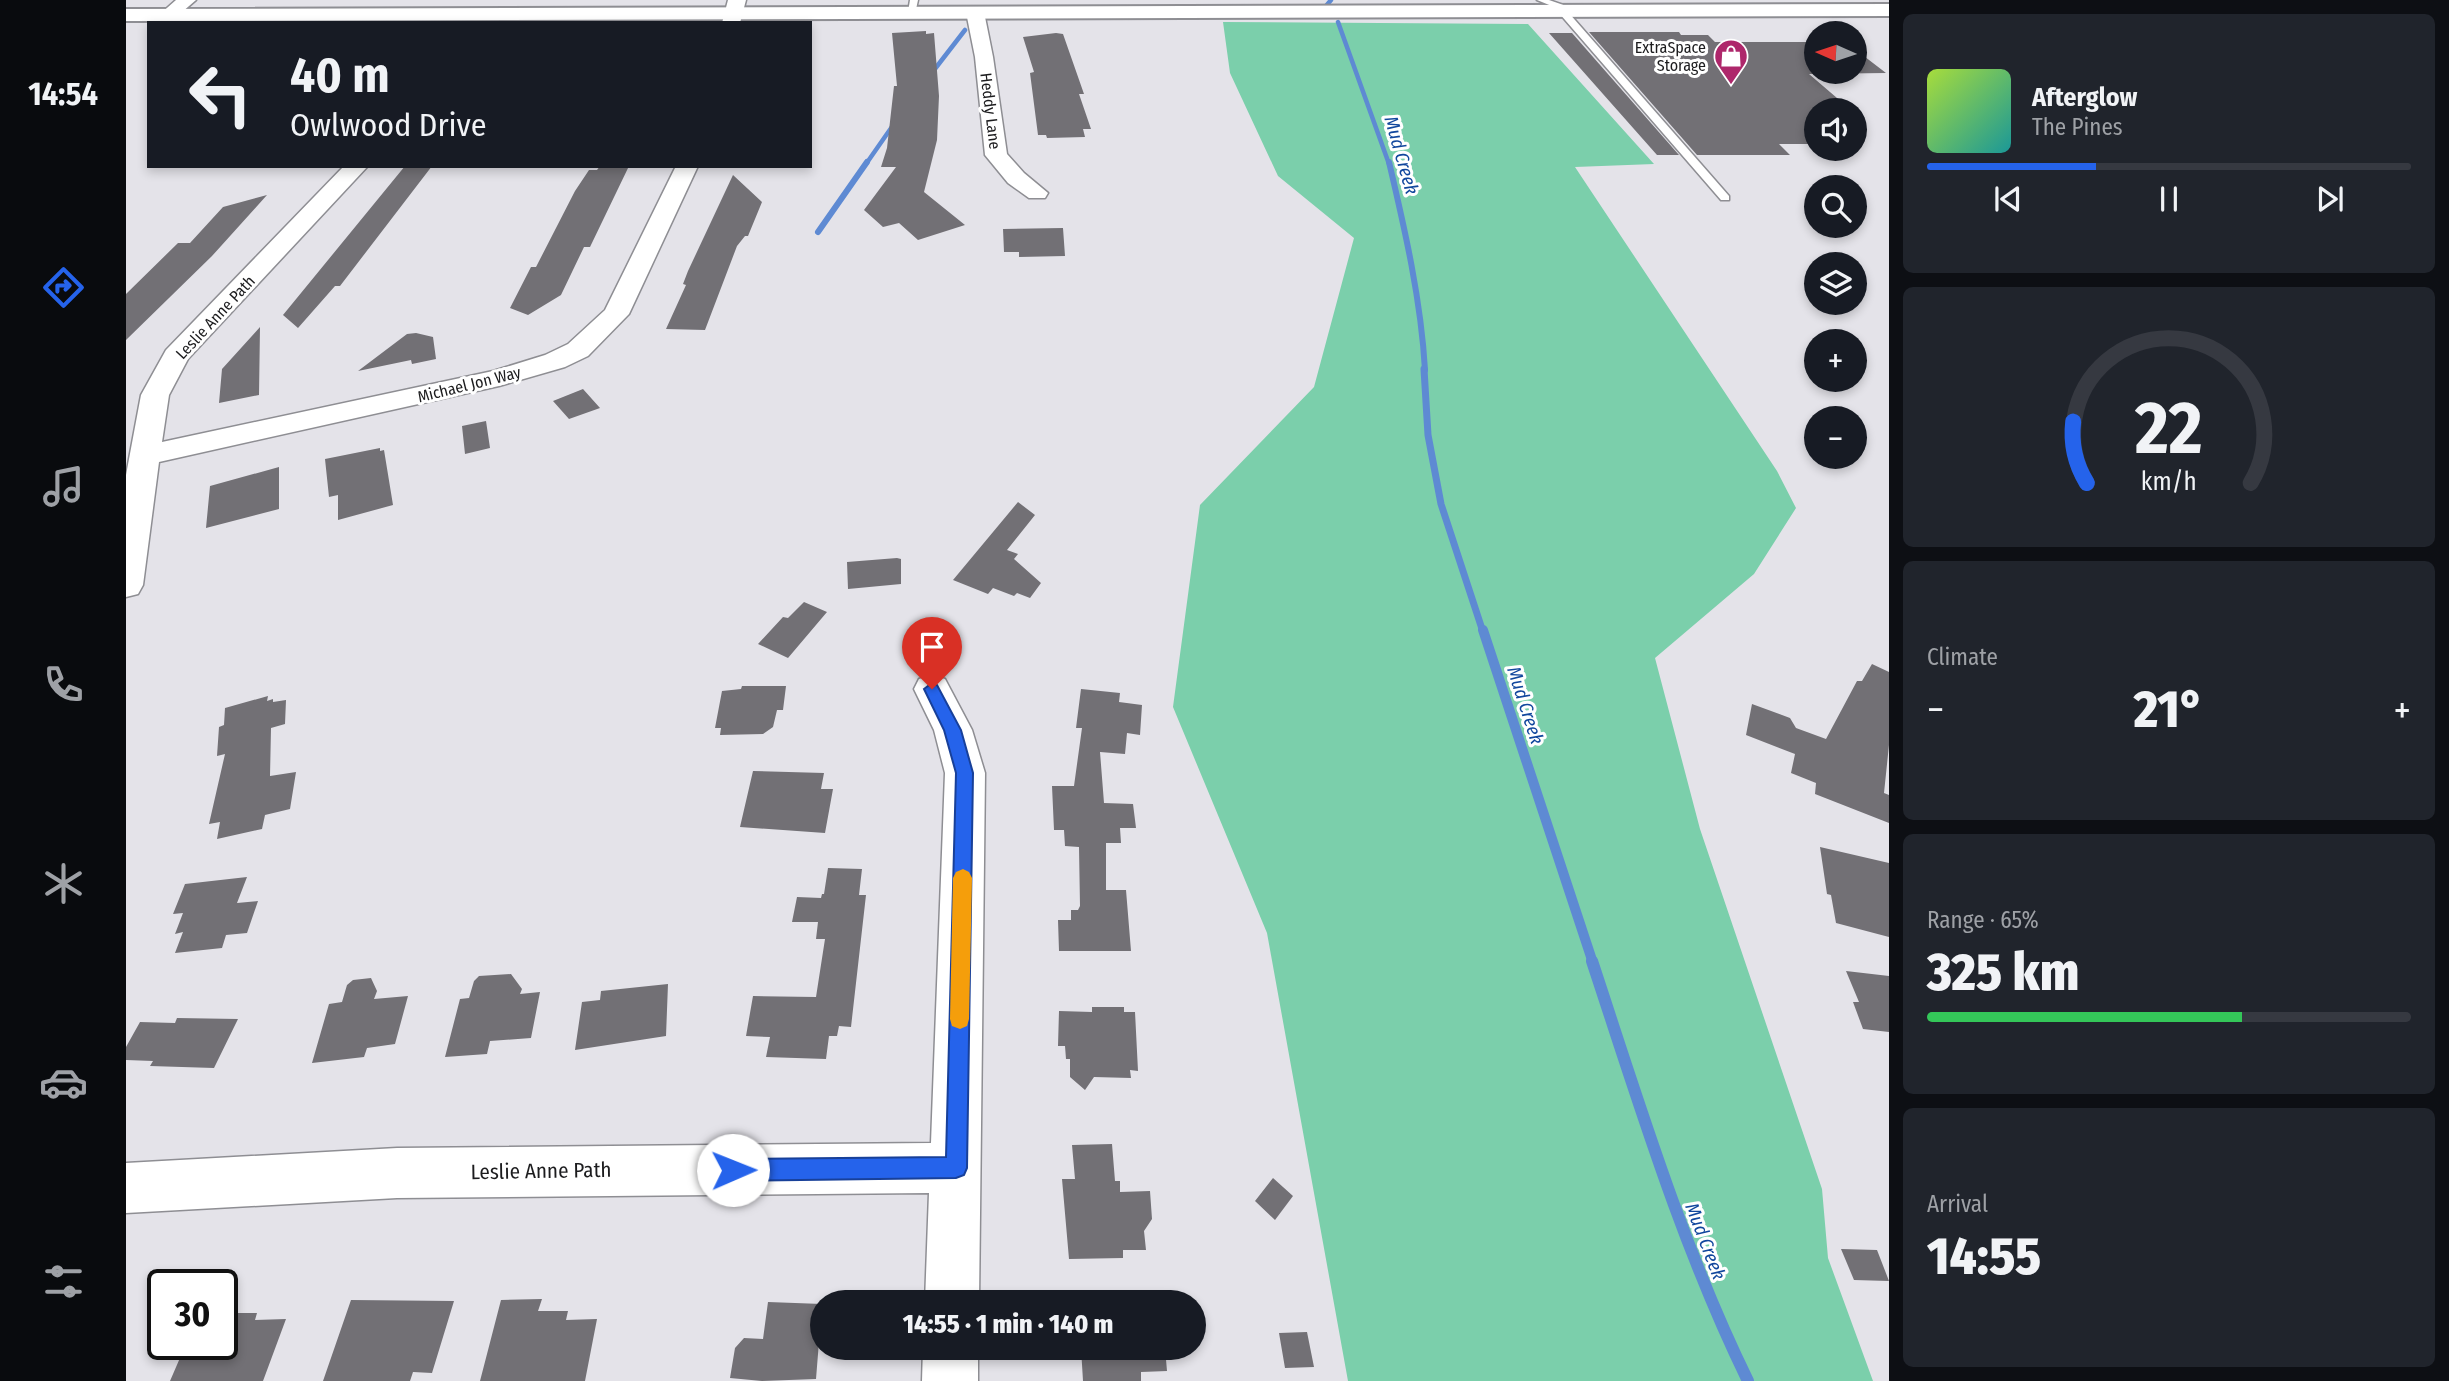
<!DOCTYPE html>
<meta charset="utf-8">
<style>
body{margin:0;font-family:"Fira Sans Condensed",sans-serif;background:#20242c;color:#f1f3f6;height:100vh;display:flex;flex-direction:column;font-size:26px;white-space:nowrap}
*{box-sizing:border-box;margin:0}
p{font-size:23px;color:#9ea1a6}
.icon{flex:none;width:38px;height:38px;fill:none;stroke:currentColor;stroke-width:2;stroke-linecap:round;stroke-linejoin:round}
.map{position:relative;flex:1;overflow:hidden}
.side{display:flex;flex-direction:column;gap:14px;padding:14px;background:#0d0f14;width:560px}
.side>*{flex:none}
.top-card{position:absolute;left:21px;top:21px;width:665px;height:147px;border-radius:0px;box-shadow:0 4px 10px #0003;background:#171b24;color:#f1f3f6;overflow:hidden}
.needle{width:46px;rotate:273deg}
.tools{position:absolute;left:1678px;top:21px;display:grid;gap:14px}
.tools a{display:grid;place-items:center;width:63px;height:63px;border-radius:50%;background:#171b24;box-shadow:0 4px 10px #0003;font-size:35px}
.speed{position:absolute;left:21px;top:1269px;display:flex;gap:14px;font-size:35px;font-weight:700;text-align:center}
.speed>*{display:grid;place-content:center;width:91px;height:91px;border-radius:50%;background:#171b24;box-shadow:0 4px 10px #0003;line-height:1}
.speed .limit{border:4px solid #111;border-radius:10px;background:#fff;color:#111}
.pin{position:absolute;display:grid;place-items:center;width:60px;height:60px;color:#fff;margin:-72px -30px;border-radius:50% 50% 50% 0;rotate:-45deg;box-shadow:0 0 7px #0007}
.pin .icon{rotate:45deg}
.me{position:absolute;width:77px;margin:-38px;rotate:89deg;stroke-linejoin:round;filter:drop-shadow(0 0 5px #0008)}
.turn{display:flex;align-items:center;gap:24px;height:147px;padding:0 28px;font-size:32px}
.turn .icon{width:91px;height:91px;stroke-width:2.5}
.turn b{display:block;font-size:49px;line-height:60px}
.big{font-size:52px;font-weight:800;line-height:1.1}
.side .tile{flex:1;display:flex;flex-direction:column;justify-content:center;gap:10px;min-width:0;padding:0 24px;border-radius:10px;background:#20242c}
.side .dial{align-items:center;gap:0}
.dial svg{height:182px;overflow:visible;fill:none;stroke:#363941;stroke-width:7;stroke-linecap:round;text-anchor:middle}
.dial text{fill:#f1f3f6;stroke:none}
.song{display:flex;align-items:center;gap:21px}
.cover{width:84px;height:84px;border-radius:10px;background:linear-gradient(135deg,hsl(80 70% 55%),hsl(180 70% 35%))}
.played{height:7px;border-radius:4px;background:linear-gradient(90deg,#2563eb 35%,#363941 35%)}
.keys{display:flex;justify-content:space-around;direction:ltr}
.heat{display:flex;justify-content:space-between;align-items:center;font-size:38px;direction:ltr}
.charge{height:10px;border-radius:5px;background:linear-gradient(90deg,#34c759 65%,#363941 0)}
.trip{position:absolute;left:684px;top:1290px;width:396px;height:70px;border-radius:35px;background:#171b24;box-shadow:0 4px 10px #0003;font-weight:800;line-height:70px;text-align:center}
main{display:flex;flex:1;min-height:0}
.dock{display:flex;flex-direction:column;width:126px;justify-content:space-around;align-items:center;background:#090b0e;color:#9ea1a6}
.dock .icon{width:49px;height:49px}
.dock .active{color:#2563eb}
.dock b{font-size:32px;color:#f1f3f6}
.map>svg:first-child{display:block}
.green{fill:#7bcfab}
.lines{fill:none;stroke-linecap:round;stroke-linejoin:round}
.stream-far4{stroke:#5e8ad3;stroke-width:4.5}
.stream-far3{stroke:#5e8ad3;stroke-width:6}
.stream-far2{stroke:#5e8ad3;stroke-width:7}
.stream-far1{stroke:#5e8ad3;stroke-width:10}
.stream{stroke:#5e8ad3;stroke-width:12}
.building{fill:#727075}
.lane-casing{stroke:#8e8e93;stroke-width:3}
.street-casing{stroke:#8e8e93;stroke-width:3}
.secondary-casing{stroke:#8e8e93;stroke-width:4}
.lane{fill:#fff;fill-rule:evenodd}
.street{fill:#fff;fill-rule:evenodd}
.secondary{fill:#fff;fill-rule:evenodd}
.route{fill:#2563eb;stroke:#184099;stroke-width:2}
.slow{fill:#f59e0b}
.labels{text-anchor:middle;stroke-width:6;stroke-linejoin:round;paint-order:stroke}
.far-poi-label{font-size:16px;fill:#1c1c1e;stroke:#fff;text-anchor:end}
.far-street-label{font-size:16px;fill:#1c1c1e;stroke:#fff}
.water-label{font-size:19px;font-style:italic;fill:#11479d;stroke:#fff}
.near-street-label{font-size:21px;fill:#1c1c1e;stroke:#fff}
</style>
<main>
<nav class="dock">
<b>14:54</b>
<svg class="icon active" aria-label="directions" viewBox="0 0 24 24"><path d="M12 3l9 9-9 9-9-9zM9 14v-3h6M13 9l2 2-2 2"/></svg>
<svg class="icon" aria-label="music" viewBox="0 0 24 24"><path d="M9 18V5l10-2v13"/><circle cx="6" cy="18" r="3"/><circle cx="16" cy="16" r="3"/></svg>
<svg class="icon" aria-label="phone" viewBox="0 0 24 24"><path d="M5 4h4l2 5-3 2q2 4 5 5l2-3 5 2v4C11 20 4 13 5 4z"/></svg>
<svg class="icon" aria-label="climate" viewBox="0 0 24 24"><path d="M12 3v18M4 7l16 10M4 17L20 7"/></svg>
<svg class="icon" aria-label="car" viewBox="0 0 24 24"><path d="M5 17H2v-5l4-1 3-4h7l3 4 3 1v5h-3M9 17h6M6 11h13"/><circle cx="7" cy="17" r="2"/><circle cx="17" cy="17" r="2"/></svg>
<svg class="icon" aria-label="filters" viewBox="0 0 24 24"><path d="M4 7h16M4 17h16"/><circle cx="9" cy="7" r="2"/><circle cx="15" cy="17" r="2"/></svg>
</nav>
<div class="map">
<svg width="1763" height="1381" viewBox="0 0 1763 1381">
<rect width="100%" height="100%" fill="#e4e3e9"/>
<path class="green" d="M1097,22L1402,24L1528,164L1449,167L1651,471L1670,508L1628,574L1529,658L1574,829L1696,1189L1702,1258L1747,1381H1222L1141,933L1047,707L1074,505L1188,387L1228,238L1152,176L1104,73Z"/>
<g class="lines">
<path class="stream-far4" d="M1200,6L1205,0
M1212,22L1263,164
M805,74L839,30
M740,164L770,121"/>
<path class="stream-far3" d="M1263,162C1279,230 1295,300 1299,370
M692,232L741,162"/>
<path class="stream-far2" d="M1298,369L1302,435L1315,504L1357,632"/>
<path class="stream-far1" d="M1357,630L1467,963"/>
<path class="stream" d="M1466,961C1513,1103 1556,1246 1622,1381"/>
</g>
<path class="building" d="M800,31V34L808,33L813,96L811,140L798,192L839,225L792,240L773,223L757,227L738,210L770,167H755L761,148L768,86H771L766,33Z
M1463,32H1553L1555,35H1582L1589,42H1690V72H1729L1730,50L1760,73L1683,74L1725,110H1690V144H1653L1664,155H1571Z
M930,33L937,34L958,94H953L965,129H957L959,137L921,138L920,135H912L904,73L908,72L897,37Z
M1423,33H1446L1553,155H1531Z
M279,166H306L214,286H209L172,328L157,315Z
M474,166H503L464,247H458L435,295L402,315L384,308L405,267H410L449,191L463,170H471Z
M607,175L636,202L622,236H619L611,246L579,330L540,329L560,285L557,284L562,271Z
M141,195L86,256L0,340V294L52,243H64L97,207Z
M937,228L939,256L893,257V252H878L877,229Z
M134,327L133,395L93,403L96,369Z
M290,333L307,337L310,359L286,364L285,360L232,371L281,334Z
M457,389L474,408L443,419L427,401Z
M360,421L364,448L339,454L336,426Z
M254,448V451L258,450L267,505L212,520V495L203,497L199,459Z
M153,467V509L80,528L84,486Z
M892,502L909,515L881,550L892,554L888,559L915,583L904,598L891,593L888,596L867,588L862,594L827,580Z
M771,558L775,559V584L722,589L721,562Z
M678,602L701,612L662,658L632,644L657,617L662,618Z
M1746,664L1763,672V745L1758,793L1763,795V823L1689,794L1690,783L1665,773L1669,754L1620,735L1626,704L1664,718L1670,728L1700,739L1731,681H1736Z
M616,686H660L657,710H651L647,727L637,734L594,735L595,728H589L596,691L615,689Z
M955,689L994,693L993,702L1016,705L1014,735L1001,733L999,754L974,752L978,803L1007,804L1010,828H994L995,843H980V890H1000L1005,951H933L932,920H945V910H952L954,906L953,847L939,846L938,830H928L926,786H948L956,728H950Z
M142,696L141,701L147,699V702L160,700L159,724L145,728L144,776L170,772L164,809L139,815L136,829L91,839L94,822L83,824L99,754L91,756L93,727L98,725L99,708Z
M627,771L698,773L695,789H707L699,833L614,827Z
M1694,847L1763,863V937L1710,923L1705,895L1701,894Z
M702,868L736,869L733,895H740L725,1027L713,1026L711,1036H703L700,1059L640,1057L644,1037L620,1036L627,996L690,997L699,939H690L692,922H666L671,897L695,898L696,894H698Z
M121,877L111,903L132,901L121,933L100,935L96,948L49,953L57,932L49,934L57,913L47,914L59,884Z
M1720,971L1763,976V1032L1737,1029L1727,1002H1733Z
M385,974L396,989L394,994L414,992L405,1038L364,1041L361,1054L319,1057L334,999L343,998L348,981L353,976Z
M245,978L251,991L248,999L282,996L269,1044L241,1048L238,1057L186,1063L203,1004L216,1002L221,985L227,980Z
M542,984L540,1036L449,1050L456,1002L474,1000L475,991Z
M966,1007H998V1012H1009L1012,1071L1004,1070L1005,1078L968,1077L959,1090L944,1077V1059H940L939,1046H932L933,1011L966,1012Z
M51,1018L112,1019L88,1068L24,1066L27,1061L0,1060V1047L14,1022L49,1023Z
M986,1144L989,1181H994V1192L1024,1191L1026,1219L1018,1231L1020,1250H997V1258L943,1259L936,1179H949L946,1145Z
M1147,1178L1167,1196L1149,1220L1129,1201Z
M1715,1249L1751,1250L1763,1281L1728,1280Z
M416,1299L412,1311H442L440,1320L471,1319L459,1381H354L375,1300Z
M225,1300L328,1301L306,1373L287,1372L284,1381H197Z
M642,1302L696,1304L690,1379L636,1381L604,1378L609,1348L618,1338L637,1339Z
M96,1313H131L129,1320L160,1319L137,1381H44L60,1344H96Z
M1181,1332L1188,1367L1159,1368L1153,1333Z
M955,1348H1039L1041,1371L1015,1372V1381H957Z"/>
<g class="lines">
<g class="lane-casing">
<path id="lane" d="M784,0H792L789,14L782,12Z
M1411,0H1423L1449,9V13L1442,12L1603,196V200H1595L1433,13V9Z"/>
</g>
<g class="street-casing">
<path id="street" d="M50,0H70L48,19H36L33,15Z
M602,0H620L614,23H596Z
M849,7L858,12L867,57L881,154L898,173L922,193L919,198H903L882,183L859,155L849,57L840,12Z
M218,166H242L62,359L43,395L36,442L367,371L419,355L442,344L479,310L550,166H572L503,314L462,356L439,367L373,386L33,462L17,585L12,594L0,597V475L15,395L40,350Z
M806,675L819,679L846,730L859,773L853,1302H799L803,1193L271,1198L0,1213V1163L271,1148L805,1143L819,773L808,730L788,689L793,679Z
M797,1348H852V1381H796Z"/>
</g>
<g class="secondary-casing">
<path id="secondary" d="M1763,4V16L0,21V9Z"/>
</g>
<use href="#lane" class="lane"/>
<use href="#street" class="street"/>
<use href="#secondary" class="secondary"/>
</g>
<path class="route" d="M806,683L811,685L835,730L847,773L841,1168L838,1175L830,1178L607,1181L599,1177L596,1170L599,1162L607,1159L820,1157L830,773L818,730L798,689Z"/>
<path class="slow" d="M837,869L843,872L846,878L843,1019L841,1026L834,1029L826,1026L824,1019L827,878L830,872Z"/>
<defs>
<g id="shop-pin" transform="scale(1.75)"><path d="M0 17L-7.5 6A9.5 9.5 0 1 1 7.5 6Z" fill="#ae276b" stroke="#fff"/><path d="M-5-2.5h2.3a2.7 3.5 0 0 1 5.4 0H5L5.5 6h-11ZM-1.5-2.5h3a1.5 2.3 0 0 0-3 0Z" fill="#fff"/></g>
</defs>
<g fill-rule="evenodd">
<use href="#shop-pin" x="1605" y="56"/>
</g>
<g class="labels">
<g class="far-poi-label">
<text x="1580" y="53">ExtraSpace<tspan x="1580" dy="18">Storage</tspan></text>
</g>
<g class="far-street-label">
<text transform="translate(865 111) rotate(83)" y="6">Heddy Lane</text>
<text transform="translate(89 317) rotate(-47)" y="6">Leslie Anne Path</text>
<text transform="translate(343 384) rotate(-14)" y="6">Michael Jon Way</text>
</g>
<g class="water-label">
<text transform="translate(1276 155) rotate(74)" y="7">Mud Creek</text>
<text transform="translate(1400 705) rotate(72)" y="7">Mud Creek</text>
<text transform="translate(1580 1241) rotate(69)" y="7">Mud Creek</text>
</g>
<g class="near-street-label">
<text transform="translate(415 1171) rotate(-1)" y="7">Leslie Anne Path</text>
</g>
</g>
</svg>
<div class="tools">
<a><svg class="needle" viewBox="-14 -14 28 28"><path d="M0-13l5 13h-10z" fill="#e53935"/><path d="M0 13l5-13h-10z" fill="#9ea1a6"/></svg></a>
<a><svg class="icon" aria-label="sound" viewBox="0 0 24 24"><path d="M4 9h4l5-4v14l-5-4H4zM17 9q2 3 0 6"/></svg></a>
<a><svg class="icon" aria-label="search" viewBox="0 0 24 24"><circle cx="10" cy="10" r="6"/><path d="M15 15l6 6"/></svg></a>
<a><svg class="icon" aria-label="layers" viewBox="0 0 24 24"><path d="M12 4l9 5-9 5-9-5zM3 14l9 5 9-5"/></svg></a>
<a>+</a>
<a>−</a>
</div>
<div class="speed"><div class="limit">30</div></div>
<div class="pin" style="left:806px;top:689px;background:#d93025"><svg class="icon" aria-label="arrive" viewBox="0 0 24 24"><path d="M6 21V4h12l-3 4 3 4H6"/></svg></div>
<svg class="me" style="left:607px;top:1170px" viewBox="-20 -20 40 40"><circle r="19" fill="#fff"/><path d="M0-13L10 11 0 6-10 11z" fill="#2563eb"/></svg>
<div class="trip">14:55 · 1 min · 140 m</div>
<div class="top-card">
<div class="turn"><svg class="icon" aria-label="left" viewBox="0 0 24 24"><path d="M17 20v-9H6M10 6l-5 5 5 5"/></svg><div><b>40 m</b>Owlwood Drive</div></div>
</div>
</div>
<section class="side">
<div class="tile">
<div class="song"><i class="cover"></i><div><b>Afterglow</b><p>The Pines</p></div></div>
<div class="played"></div>
<div class="keys"><svg class="icon" aria-label="previous" viewBox="0 0 24 24"><path d="M18 5L8 12l10 7zM5 5v14"/></svg><svg class="icon" aria-label="pause" viewBox="0 0 24 24"><path d="M8 5v14M16 5v14"/></svg><svg class="icon" aria-label="next" viewBox="0 0 24 24"><path d="M6 5l10 7-10 7zM19 5v14"/></svg></div>
</div>
<div class="tile dial"><svg viewBox="0 0 100 80">
<path d="M14 69A42 42 0 1 1 86 69"/>
<path d="M14 69A42 42 0 0 1 8 42" stroke="#2563eb"/>
<text x="50" y="56" font-size="32" font-weight="700">22</text>
<text x="50" y="72" font-size="11">km/h</text>
</svg></div>
<div class="tile"><p>Climate</p>
<div class="heat"><a>−</a><b class="big">21°</b><a>+</a></div>
</div>
<div class="tile"><p>Range · 65%</p><b class="big">325 km</b><div class="charge"></div></div>
<div class="tile"><p>Arrival</p><b class="big">14:55</b></div>
</section>
</main>
